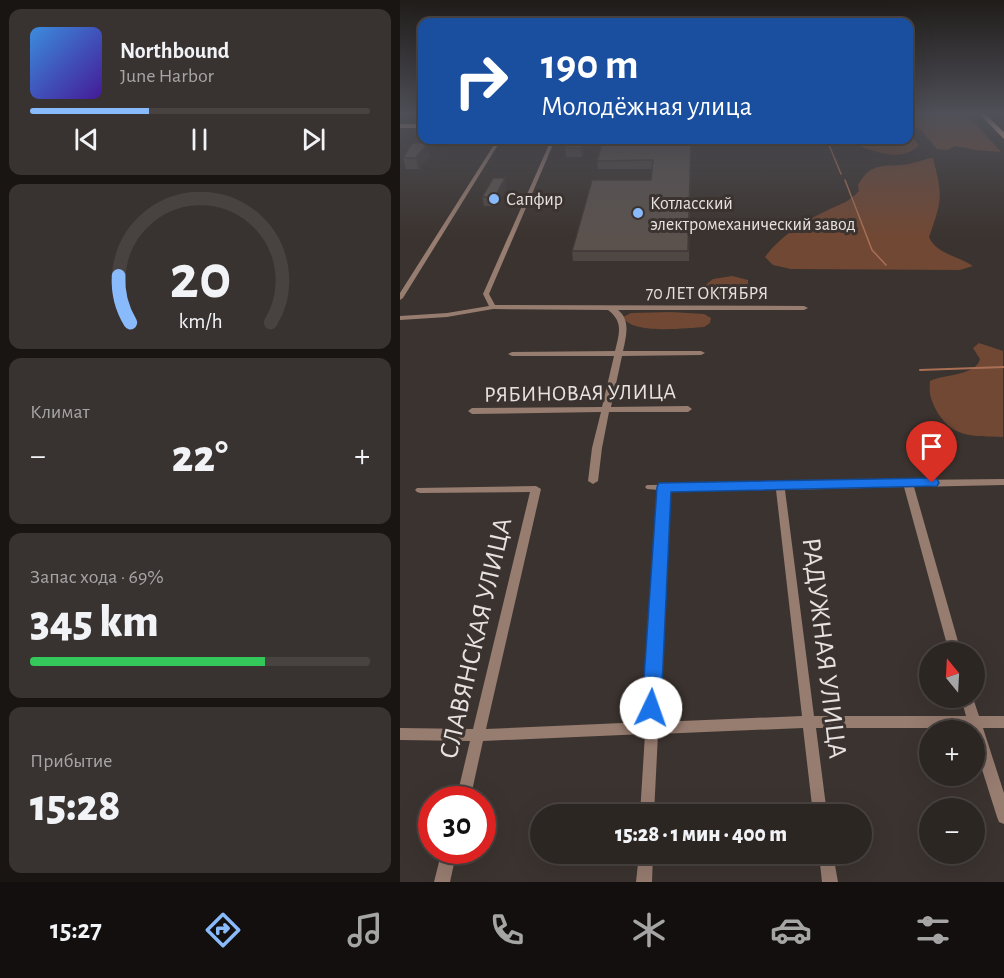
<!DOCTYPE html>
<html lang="ru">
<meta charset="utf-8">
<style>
body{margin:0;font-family:"Alegreya Sans",sans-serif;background:#383230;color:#f1f3f6;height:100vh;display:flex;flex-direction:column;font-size:22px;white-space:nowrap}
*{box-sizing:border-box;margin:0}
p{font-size:20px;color:#a6a5a6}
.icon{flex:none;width:33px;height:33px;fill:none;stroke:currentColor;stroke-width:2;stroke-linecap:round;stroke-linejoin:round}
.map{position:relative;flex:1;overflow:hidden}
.side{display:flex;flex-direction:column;gap:9px;padding:9px;background:#181513;width:400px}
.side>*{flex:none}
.banner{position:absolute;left:18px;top:18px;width:495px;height:126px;border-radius:12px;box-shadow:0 6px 24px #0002,0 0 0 2px #484341;background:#1a4fa0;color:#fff;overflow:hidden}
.needle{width:39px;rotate:342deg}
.tools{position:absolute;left:519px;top:642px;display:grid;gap:12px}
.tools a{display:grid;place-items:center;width:66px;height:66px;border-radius:50%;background:#2c2623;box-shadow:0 6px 24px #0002,0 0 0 2px #484341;font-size:30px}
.speed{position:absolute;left:18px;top:786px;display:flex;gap:12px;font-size:30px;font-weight:700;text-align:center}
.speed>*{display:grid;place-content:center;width:78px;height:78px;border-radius:50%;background:#2c2623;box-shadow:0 6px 24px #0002,0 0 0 2px #484341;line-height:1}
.speed .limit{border:9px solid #d22;background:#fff;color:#111}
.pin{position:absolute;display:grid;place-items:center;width:51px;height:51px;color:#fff;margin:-62px -26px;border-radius:50% 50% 50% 0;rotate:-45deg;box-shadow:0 0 6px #0007}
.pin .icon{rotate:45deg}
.me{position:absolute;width:66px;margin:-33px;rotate:3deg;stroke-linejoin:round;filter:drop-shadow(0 0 4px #0008)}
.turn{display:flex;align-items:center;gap:21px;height:126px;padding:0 24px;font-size:27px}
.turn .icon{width:78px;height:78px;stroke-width:2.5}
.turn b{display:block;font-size:42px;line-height:51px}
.big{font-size:45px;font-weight:800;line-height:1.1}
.side .tile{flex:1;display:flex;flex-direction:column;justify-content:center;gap:9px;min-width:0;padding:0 21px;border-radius:12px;background:#383230}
.side .dial{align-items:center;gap:0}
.dial svg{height:156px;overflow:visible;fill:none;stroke:#484341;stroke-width:7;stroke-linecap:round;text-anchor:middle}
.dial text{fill:#f1f3f6;stroke:none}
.song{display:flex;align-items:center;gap:18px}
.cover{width:72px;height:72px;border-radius:9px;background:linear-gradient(135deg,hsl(210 70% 55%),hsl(260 70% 35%))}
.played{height:6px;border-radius:3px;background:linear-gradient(90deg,#89bafc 35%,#484341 35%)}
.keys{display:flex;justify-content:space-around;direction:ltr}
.heat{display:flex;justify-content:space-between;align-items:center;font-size:33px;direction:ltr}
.charge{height:9px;border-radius:4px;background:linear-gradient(90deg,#34c759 69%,#484341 0)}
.trip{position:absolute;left:130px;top:804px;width:342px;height:60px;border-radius:30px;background:#2c2623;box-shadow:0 6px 24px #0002,0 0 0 2px #484341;font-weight:800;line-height:60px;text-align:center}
.dock{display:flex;height:96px;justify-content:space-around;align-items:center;background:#120f0e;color:#a6a5a6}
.dock .icon{width:42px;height:42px}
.dock .active{color:#89bafc}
.dock b{font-size:27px;color:#f1f3f6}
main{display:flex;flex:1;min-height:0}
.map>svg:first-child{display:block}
.green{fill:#714834}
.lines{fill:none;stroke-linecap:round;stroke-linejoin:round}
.stream-far1{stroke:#a97055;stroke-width:1.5}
.stream{stroke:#a97055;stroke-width:2}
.street{fill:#977c70;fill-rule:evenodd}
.secondary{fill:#cea491;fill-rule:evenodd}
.primary{fill:#f9c3aa;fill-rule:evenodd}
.wall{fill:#4e4743}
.shaded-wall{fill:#403937}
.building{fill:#5b524e;stroke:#403937;stroke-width:1.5}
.route{fill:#1a73e8;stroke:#114b97;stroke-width:1.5}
.poi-dot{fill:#89bafc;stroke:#3b332f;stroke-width:2}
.labels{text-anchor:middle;stroke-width:6;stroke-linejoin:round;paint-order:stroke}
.far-poi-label{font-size:18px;fill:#e7e2e0;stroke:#3b332f;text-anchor:start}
.far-street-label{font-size:18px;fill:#e7e2e0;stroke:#3b332f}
.street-label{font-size:22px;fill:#e7e2e0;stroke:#3b332f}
.near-street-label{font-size:27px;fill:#e7e2e0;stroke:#3b332f}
</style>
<main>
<section class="side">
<div class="tile">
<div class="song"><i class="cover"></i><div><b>Northbound</b><p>June Harbor</p></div></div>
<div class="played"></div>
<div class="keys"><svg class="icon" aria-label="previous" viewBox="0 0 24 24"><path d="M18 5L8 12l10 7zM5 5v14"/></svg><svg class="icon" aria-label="pause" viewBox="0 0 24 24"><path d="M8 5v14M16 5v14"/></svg><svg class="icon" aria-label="next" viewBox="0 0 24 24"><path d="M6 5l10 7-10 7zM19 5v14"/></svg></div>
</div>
<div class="tile dial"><svg viewBox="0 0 100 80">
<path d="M14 69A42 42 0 1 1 86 69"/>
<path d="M14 69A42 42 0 0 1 8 45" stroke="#89bafc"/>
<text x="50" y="56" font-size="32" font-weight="700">20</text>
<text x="50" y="72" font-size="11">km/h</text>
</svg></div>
<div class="tile"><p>Климат</p>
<div class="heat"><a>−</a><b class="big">22°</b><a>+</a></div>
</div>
<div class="tile"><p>Запас хода · 69%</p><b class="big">345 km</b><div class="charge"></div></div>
<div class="tile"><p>Прибытие</p><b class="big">15:28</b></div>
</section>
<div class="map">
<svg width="604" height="882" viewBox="0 0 604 882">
<rect width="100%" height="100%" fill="#3b332f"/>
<path class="green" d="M509,114H567L601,152L576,150L555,146L548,150L537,149L521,130L509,123Z
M509,133L519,145C503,162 478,153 460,146L456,140H508Z
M533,158C543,197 542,200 529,237C536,254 558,256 573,266L560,270L391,269L373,265L365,257C380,236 405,221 428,210C442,203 448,203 459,191L458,185C472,160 485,168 509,164C517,162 524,159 533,158Z
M332,276L348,280V289L341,298C327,301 312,303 302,291L303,287L313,279Z
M271,312L304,314L311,318L310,323L304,327C286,328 232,335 223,317L231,313Z
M579,343L603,351V437C573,436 551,439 535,408C530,397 529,393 530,381C544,374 576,376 580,359L573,348Z"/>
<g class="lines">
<path class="stream-far1" d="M427,140L441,174
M445,180L472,250L486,265"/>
<path class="stream" d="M520,370L604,367"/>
<path class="street" d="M97,140H101L3,298L0,300V293Z
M151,140H155L89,294L95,305L404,306L408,308L404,310H218C231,320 226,337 223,351H301L305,353L301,355L222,356L211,407L288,406L292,409L288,412H209L202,448L198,481L193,484L188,481L192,448L201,412L72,414L68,411L72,408L202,407L214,356H112L108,354L112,352L215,351C219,334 224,322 208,310L93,309L47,317L0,320V316L47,313L89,306L83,294Z
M604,479V485L514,487L561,652H549L504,487L385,490L414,716H566L561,698H573L579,716H604V728H583L604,793V824L599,822L597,817L574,744V730H571L570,728H416L427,814H413L403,728L258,734L254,814H240L245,734L83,741L70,800H56L70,741L0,740V728L73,729L130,492L20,493L17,492L15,490L17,488L136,486L141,489L86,729L245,722L259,490L247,489L245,487L247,485L380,484L508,480ZM269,490H376L402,716L258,722Z
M42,850H57L50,882H34Z
M239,854H253L252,882H236Z
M419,854H433L438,882H422Z"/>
<path class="secondary" d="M0,124H22V128H0Z"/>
<path class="primary" d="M579,114H585L604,132V139Z"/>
</g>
<path class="wall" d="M291,140L289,261H173L172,251L251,180L252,169H198L197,161Z
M185,147L182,157H166L165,148Z
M30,155L19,169H6L3,158Z
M107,187L96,206H84L82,197Z"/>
<path class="shaded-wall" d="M184,140L185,147L182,157L181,148Z
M28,143L30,155L19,169L16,158Z
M105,178L107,187L96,206L95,197Z"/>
<path class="building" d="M168,140H184L181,148H165Z
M203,140H291L288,251H172L192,180H251L253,160L197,161Z
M12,143H28L16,158H3Z
M93,178H105L95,197H82Z"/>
<linearGradient id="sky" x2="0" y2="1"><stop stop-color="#201c1a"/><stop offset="0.48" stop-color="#4f5058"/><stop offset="1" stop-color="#4f5058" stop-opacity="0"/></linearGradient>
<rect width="604" height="237" fill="url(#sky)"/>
<path class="route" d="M532,478L537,479L539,483L537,486L271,492L261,708L258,714L251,717L244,714L242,708L257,487L259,483Z"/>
<g class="poi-dot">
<circle cx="94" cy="199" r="6"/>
<circle cx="238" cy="213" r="6"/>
</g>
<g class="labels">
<g class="far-poi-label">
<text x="106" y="205">Сапфир</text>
<text x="250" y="209">Котласский<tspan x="250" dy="21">электромеханический завод</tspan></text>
</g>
<g class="far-street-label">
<text x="307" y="299">70 ЛЕТ ОКТЯБРЯ</text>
</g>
<g class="street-label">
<text transform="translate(180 392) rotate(-1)" y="8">РЯБИНОВАЯ УЛИЦА</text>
</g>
<g class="near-street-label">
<text transform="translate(75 638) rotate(-77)" y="9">СЛАВЯНСКАЯ УЛИЦА</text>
<text transform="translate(425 648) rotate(83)" y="9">РАДУЖНАЯ УЛИЦА</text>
</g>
</g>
</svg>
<div class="tools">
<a><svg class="needle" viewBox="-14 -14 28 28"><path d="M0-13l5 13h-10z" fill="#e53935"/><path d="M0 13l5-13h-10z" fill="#a6a5a6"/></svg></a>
<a>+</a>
<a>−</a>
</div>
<div class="speed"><div class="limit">30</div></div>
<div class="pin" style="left:532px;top:483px;background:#d93025"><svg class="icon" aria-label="arrive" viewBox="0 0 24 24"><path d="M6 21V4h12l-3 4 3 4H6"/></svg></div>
<svg class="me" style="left:251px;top:708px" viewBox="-20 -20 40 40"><circle r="19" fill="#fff"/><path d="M0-13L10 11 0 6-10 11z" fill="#1a73e8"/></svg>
<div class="trip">15:28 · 1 мин · 400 m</div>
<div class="banner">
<div class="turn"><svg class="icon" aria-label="right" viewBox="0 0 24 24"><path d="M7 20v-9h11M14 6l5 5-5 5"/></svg><div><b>190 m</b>Молодёжная улица</div></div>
</div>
</div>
</main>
<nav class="dock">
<b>15:27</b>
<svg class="icon active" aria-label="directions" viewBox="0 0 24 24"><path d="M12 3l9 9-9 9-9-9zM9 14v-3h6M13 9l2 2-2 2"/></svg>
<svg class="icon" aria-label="music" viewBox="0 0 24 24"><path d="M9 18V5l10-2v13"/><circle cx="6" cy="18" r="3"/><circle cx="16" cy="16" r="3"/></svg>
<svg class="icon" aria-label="phone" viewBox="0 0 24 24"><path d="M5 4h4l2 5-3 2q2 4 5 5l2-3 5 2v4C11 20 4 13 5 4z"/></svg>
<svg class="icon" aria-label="climate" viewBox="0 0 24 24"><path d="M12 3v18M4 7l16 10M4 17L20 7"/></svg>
<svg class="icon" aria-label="car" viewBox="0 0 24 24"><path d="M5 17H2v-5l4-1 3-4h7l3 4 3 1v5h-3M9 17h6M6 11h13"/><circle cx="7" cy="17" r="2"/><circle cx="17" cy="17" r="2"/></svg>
<svg class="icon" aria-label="filters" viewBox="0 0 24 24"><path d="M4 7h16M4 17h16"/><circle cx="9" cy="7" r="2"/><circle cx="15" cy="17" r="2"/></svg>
</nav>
